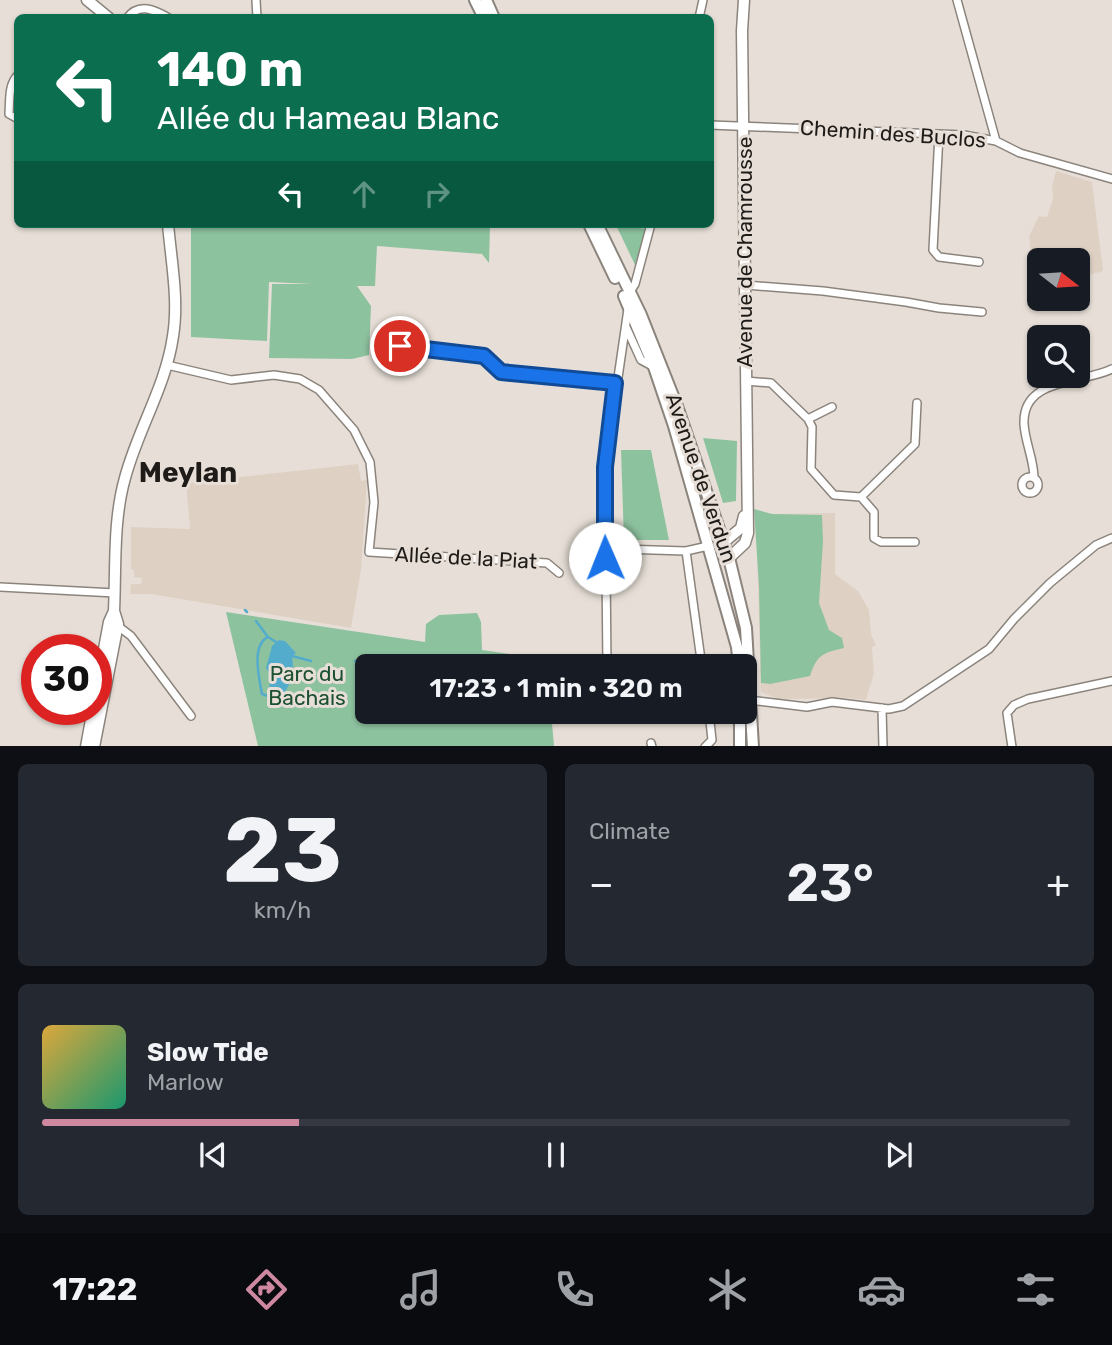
<!DOCTYPE html>
<meta charset="utf-8">
<style>
body{margin:0;font-family:Rubik,sans-serif;background:#242831;color:#f1f3f6;height:100vh;display:flex;flex-direction:column;font-size:26px;white-space:nowrap}
*{box-sizing:border-box;margin:0}
p{font-size:23px;color:#9ea1a6}
.icon{flex:none;width:38px;height:38px;fill:none;stroke:currentColor;stroke-width:2;stroke-linecap:round;stroke-linejoin:round}
.map{position:relative;height:746px;overflow:hidden}
.drawer{display:flex;flex-direction:column;gap:18px;padding:18px;background:#0d0f14;flex:1}
.drawer>*{flex:none}
.banner{position:absolute;left:14px;top:14px;width:700px;height:214px;border-radius:10px;box-shadow:0 2px 5px #0004;background:#0b6e4f;color:#fff;overflow:hidden}
.needle{width:46px;rotate:107deg}
.buttons{position:absolute;left:1027px;top:248px;display:grid;gap:14px}
.buttons a{display:grid;place-items:center;width:63px;height:63px;border-radius:10px;background:#171b24;box-shadow:0 2px 5px #0004;font-size:35px}
.speed{position:absolute;left:21px;top:634px;display:flex;gap:14px;font-size:35px;font-weight:700;text-align:center}
.speed>*{display:grid;place-content:center;width:91px;height:91px;border-radius:50%;background:#171b24;box-shadow:0 2px 5px #0004;line-height:1}
.speed .limit{border:10px solid #d22;background:#fff;color:#111}
.pin{position:absolute;display:grid;place-items:center;width:60px;height:60px;color:#fff;margin:-30px;border:4px solid #fff;border-radius:50%;box-shadow:0 2px 7px #0007}
.me{position:absolute;width:77px;margin:-38px;rotate:359deg;stroke-linejoin:round;filter:drop-shadow(0 0 5px #0008)}
.turn{display:flex;align-items:center;gap:24px;height:147px;padding:0 28px;font-size:32px}
.turn .icon{width:91px;height:91px;stroke-width:2.5}
.turn b{display:block;font-size:49px;line-height:60px}
.lanes{display:flex;align-items:center;height:66px;padding:0 28px;background:#0003;justify-content:center;gap:35px;direction:ltr}
.lanes .off{opacity:.35}
.big{font-size:52px;font-weight:600;line-height:1.1}
.drawer .tile{flex:1;display:flex;flex-direction:column;justify-content:center;gap:10px;min-width:0;padding:0 24px;border-radius:10px;background:#242831}
.drawer .dial{align-items:center;gap:0}
.dial b{font-size:91px;line-height:1}
.song{display:flex;align-items:center;gap:21px}
.cover{width:84px;height:84px;border-radius:10px;background:linear-gradient(135deg,hsl(40 70% 55%),hsl(160 70% 35%))}
.played{height:7px;border-radius:4px;background:linear-gradient(90deg,#ce88a0 25%,#363941 25%)}
.keys{display:flex;justify-content:space-around;direction:ltr}
.heat{display:flex;justify-content:space-between;align-items:center;font-size:38px;direction:ltr}
.drawer .tiles{flex:1;display:grid;gap:18px;grid-template-columns:1fr 1fr}
.tile:last-child{grid-column:span 2}
.trip{position:absolute;left:355px;top:654px;width:402px;height:70px;border-radius:10px;background:#171b24;box-shadow:0 2px 5px #0004;font-weight:600;line-height:70px;text-align:center}
.menu{display:flex;height:112px;justify-content:space-around;align-items:center;background:#090b0e;color:#9ea1a6}
.menu .icon{width:49px;height:49px}
.menu .active{color:#ce88a0}
.menu b{font-size:32px;color:#f1f3f6}
.map>svg:first-child{display:block}
.built{fill:#ded1c4}
.green{fill:#8dc29f}
.water{fill:#54accc}
.lines{fill:none;stroke-linecap:round;stroke-linejoin:round}
.stream{stroke:#54accc;stroke-width:2.5}
.street-casing{stroke:#8b847d;stroke-width:10}
.secondary-casing{stroke:#8b847d;stroke-width:13}
.primary-casing{stroke:#8b847d;stroke-width:14}
.street{stroke:#fff;stroke-width:7}
.secondary{stroke:#fff;stroke-width:10}
.primary{stroke:#fff;stroke-width:10}
.route-casing{stroke:#114b97;stroke-width:18}
.route{stroke:#1a73e8;stroke-width:12}
.labels{text-anchor:middle;stroke-width:6;stroke-linejoin:round;paint-order:stroke}
.street-label{font-size:21px;fill:#1e1b18;stroke:#e7dfd7}
.park-label{font-size:21px;fill:#1c5032;stroke:#e7dfd7}
.district-label{font-size:28px;font-weight:bold;fill:#1e1b18;stroke:#e7dfd7}
</style>
<div class="map">
<svg width="1112" height="747" viewBox="0 0 1112 747">
<rect width="100%" height="100%" fill="#e7dfd7"/>
<path class="built" d="M1056,171L1092,182L1103,271L1078,278V261H1040L1039,278H1034L1029,236L1039,216L1047,217L1053,199L1052,186Z
M358,464L361,481L367,480L361,570L351,628L151,594H130L131,584H141L142,578L134,577V570L131,569V527L190,529L186,483Z
M835,513V574L858,591L869,610L871,634L876,645L872,647L874,673L866,700L847,698L778,699L761,692L756,514Z"/>
<path class="green" d="M191,224H490L489,263L482,254L377,246L375,286H357L371,306L369,355L352,359L269,358L272,284H313L269,282L267,341L191,337Z
M616,225L647,229L637,269Z
M703,438L737,441L736,501L723,503Z
M621,450H651L669,540H624Z
M754,509L772,514L822,515L823,542L819,603L829,630L842,638L844,648C822,653 817,655 810,676L770,684L761,683L759,586Z
M226,612L425,642L426,624L439,615L477,613L481,622L482,650L544,659L545,667H368V712H551L554,746H258Z"/>
<path class="water" d="M279,640L285,641L296,653L292,656C295,676 290,686 278,702L268,696L271,675L266,668L272,646Z"/>
<g class="lines">
<path class="stream" d="M245,610L247,612
M256,621L268,637C251,645 259,678 262,694L268,696
M268,637L276,642
M292,656L311,661
M355,661L393,662L408,667
M467,712L475,722"/>
<g class="street-casing">
<path id="street" d="M256,0L257,18
M957,0L996,141
M127,18C139,2 155,10 169,18
M699,18L703,0
M18,75C8,84 10,102 9,114L18,119
M710,125L964,135L996,141L1020,153L1112,179
M939,134L933,250L939,257L979,262
M746,285L823,291L906,302L939,308L982,312
M630,292L635,284L651,224
M626,327L641,360L654,367
M400,346L484,356L501,372L615,383
M167,365L231,380L274,375L300,379L319,390L354,430L370,462L374,502L369,552L547,563L559,573
M745,381L771,383L808,419L812,427L811,469L834,495L861,497L915,444L917,403
M808,419L832,407
M1022 485a8 8 0 1 1 16 0a8 8 0 1 1-16 0Z
M1034,478C1034,460 1025,442 1024,424C1022,377 1082,384 1112,369
M861,497L874,512V538L881,542H915
M604,536L621,549L686,551L708,546
M686,551L702,667
M0,587L115,593
M114,623L131,636L191,716
M607,667L605,467L628,309
M749,700L807,707L832,702L889,709L903,706L989,649L1014,619L1050,583L1096,545L1112,538
M882,708L883,747
M651,743L652,747
M705,747L712,740L709,712
M1012,747L1007,713L1014,705L1028,699L1112,681"/>
</g>
<g class="secondary-casing">
<path id="secondary" d="M87,0L109,18
M724,542L741,528L744,516
M729,558L745,543L748,533L742,31L744,0
M96,692L109,622L114,611
M86,747L93,709
M94,747L118,624L114,611C116,567 113,520 125,478C138,429 166,386 173,336C179,300 171,260 168,224"/>
</g>
<g class="primary-casing">
<path id="primary" d="M475,0L484,18
M486,0L494,18
M589,224L615,278
M597,224L641,315L677,406L729,558L746,628L753,747
M624,296L654,367L674,426L737,647L739,667
M740,747V712"/>
</g>
<use href="#street" class="street"/>
<use href="#secondary" class="secondary"/>
<use href="#primary" class="primary"/>
</g>
<g class="lines">
<g class="route-casing">
<path id="route" d="M400,346L484,356L501,372L615,383L605,467V558"/>
</g>
<use href="#route" class="route"/>
</g>
<g class="labels">
<g class="street-label">
<text transform="translate(893 134) rotate(4)" y="7">Chemin des Buclos</text>
<text transform="translate(745 252) rotate(-90)" y="7">Avenue de Chamrousse</text>
<text transform="translate(701 478) rotate(71)" y="7">Avenue de Verdun</text>
<text transform="translate(466 558) rotate(3)" y="7">Allée de la Piat</text>
</g>
<g class="park-label">
<text x="307" y="681">Parc du<tspan x="307" dy="24">Bachais</tspan></text>
</g>
<g class="district-label">
<text x="188" y="482">Meylan</text>
</g>
</g>
</svg>
<div class="buttons">
<a><svg class="needle" viewBox="-14 -14 28 28"><path d="M0-13l5 13h-10z" fill="#e53935"/><path d="M0 13l5-13h-10z" fill="#9ea1a6"/></svg></a>
<a><svg class="icon" aria-label="search" viewBox="0 0 24 24"><circle cx="10" cy="10" r="6"/><path d="M15 15l6 6"/></svg></a>
</div>
<div class="speed"><div class="limit">30</div></div>
<div class="pin" style="left:400px;top:346px;background:#d93025"><svg class="icon" aria-label="arrive" viewBox="0 0 24 24"><path d="M6 21V4h12l-3 4 3 4H6"/></svg></div>
<svg class="me" style="left:605px;top:558px" viewBox="-20 -20 40 40"><circle r="19" fill="#fff"/><path d="M0-13L10 11 0 6-10 11z" fill="#1a73e8"/></svg>
<div class="trip">17:23 · 1 min · 320 m</div>
<div class="banner">
<div class="turn"><svg class="icon" aria-label="left" viewBox="0 0 24 24"><path d="M17 20v-9H6M10 6l-5 5 5 5"/></svg><div><b>140 m</b>Allée du Hameau Blanc</div></div>
<div class="lanes"><svg class="icon" aria-label="left" viewBox="0 0 24 24"><path d="M17 20v-9H6M10 6l-5 5 5 5"/></svg><svg class="icon off" aria-label="ahead" viewBox="0 0 24 24"><path d="M12 20V5M6 11l6-6 6 6"/></svg><svg class="icon off" aria-label="right" viewBox="0 0 24 24"><path d="M7 20v-9h11M14 6l5 5-5 5"/></svg></div>
</div>
</div>
<section class="drawer">
<div class="tiles">
<div class="tile dial"><b>23</b><p>km/h</p></div>
<div class="tile"><p>Climate</p>
<div class="heat"><a>−</a><b class="big">23°</b><a>+</a></div>
</div>
<div class="tile">
<div class="song"><i class="cover"></i><div><b>Slow Tide</b><p>Marlow</p></div></div>
<div class="played"></div>
<div class="keys"><svg class="icon" aria-label="previous" viewBox="0 0 24 24"><path d="M18 5L8 12l10 7zM5 5v14"/></svg><svg class="icon" aria-label="pause" viewBox="0 0 24 24"><path d="M8 5v14M16 5v14"/></svg><svg class="icon" aria-label="next" viewBox="0 0 24 24"><path d="M6 5l10 7-10 7zM19 5v14"/></svg></div>
</div>
</div>
</section>
<nav class="menu">
<b>17:22</b>
<svg class="icon active" aria-label="directions" viewBox="0 0 24 24"><path d="M12 3l9 9-9 9-9-9zM9 14v-3h6M13 9l2 2-2 2"/></svg>
<svg class="icon" aria-label="music" viewBox="0 0 24 24"><path d="M9 18V5l10-2v13"/><circle cx="6" cy="18" r="3"/><circle cx="16" cy="16" r="3"/></svg>
<svg class="icon" aria-label="phone" viewBox="0 0 24 24"><path d="M5 4h4l2 5-3 2q2 4 5 5l2-3 5 2v4C11 20 4 13 5 4z"/></svg>
<svg class="icon" aria-label="climate" viewBox="0 0 24 24"><path d="M12 3v18M4 7l16 10M4 17L20 7"/></svg>
<svg class="icon" aria-label="car" viewBox="0 0 24 24"><path d="M5 17H2v-5l4-1 3-4h7l3 4 3 1v5h-3M9 17h6M6 11h13"/><circle cx="7" cy="17" r="2"/><circle cx="17" cy="17" r="2"/></svg>
<svg class="icon" aria-label="filters" viewBox="0 0 24 24"><path d="M4 7h16M4 17h16"/><circle cx="9" cy="7" r="2"/><circle cx="15" cy="17" r="2"/></svg>
</nav>
